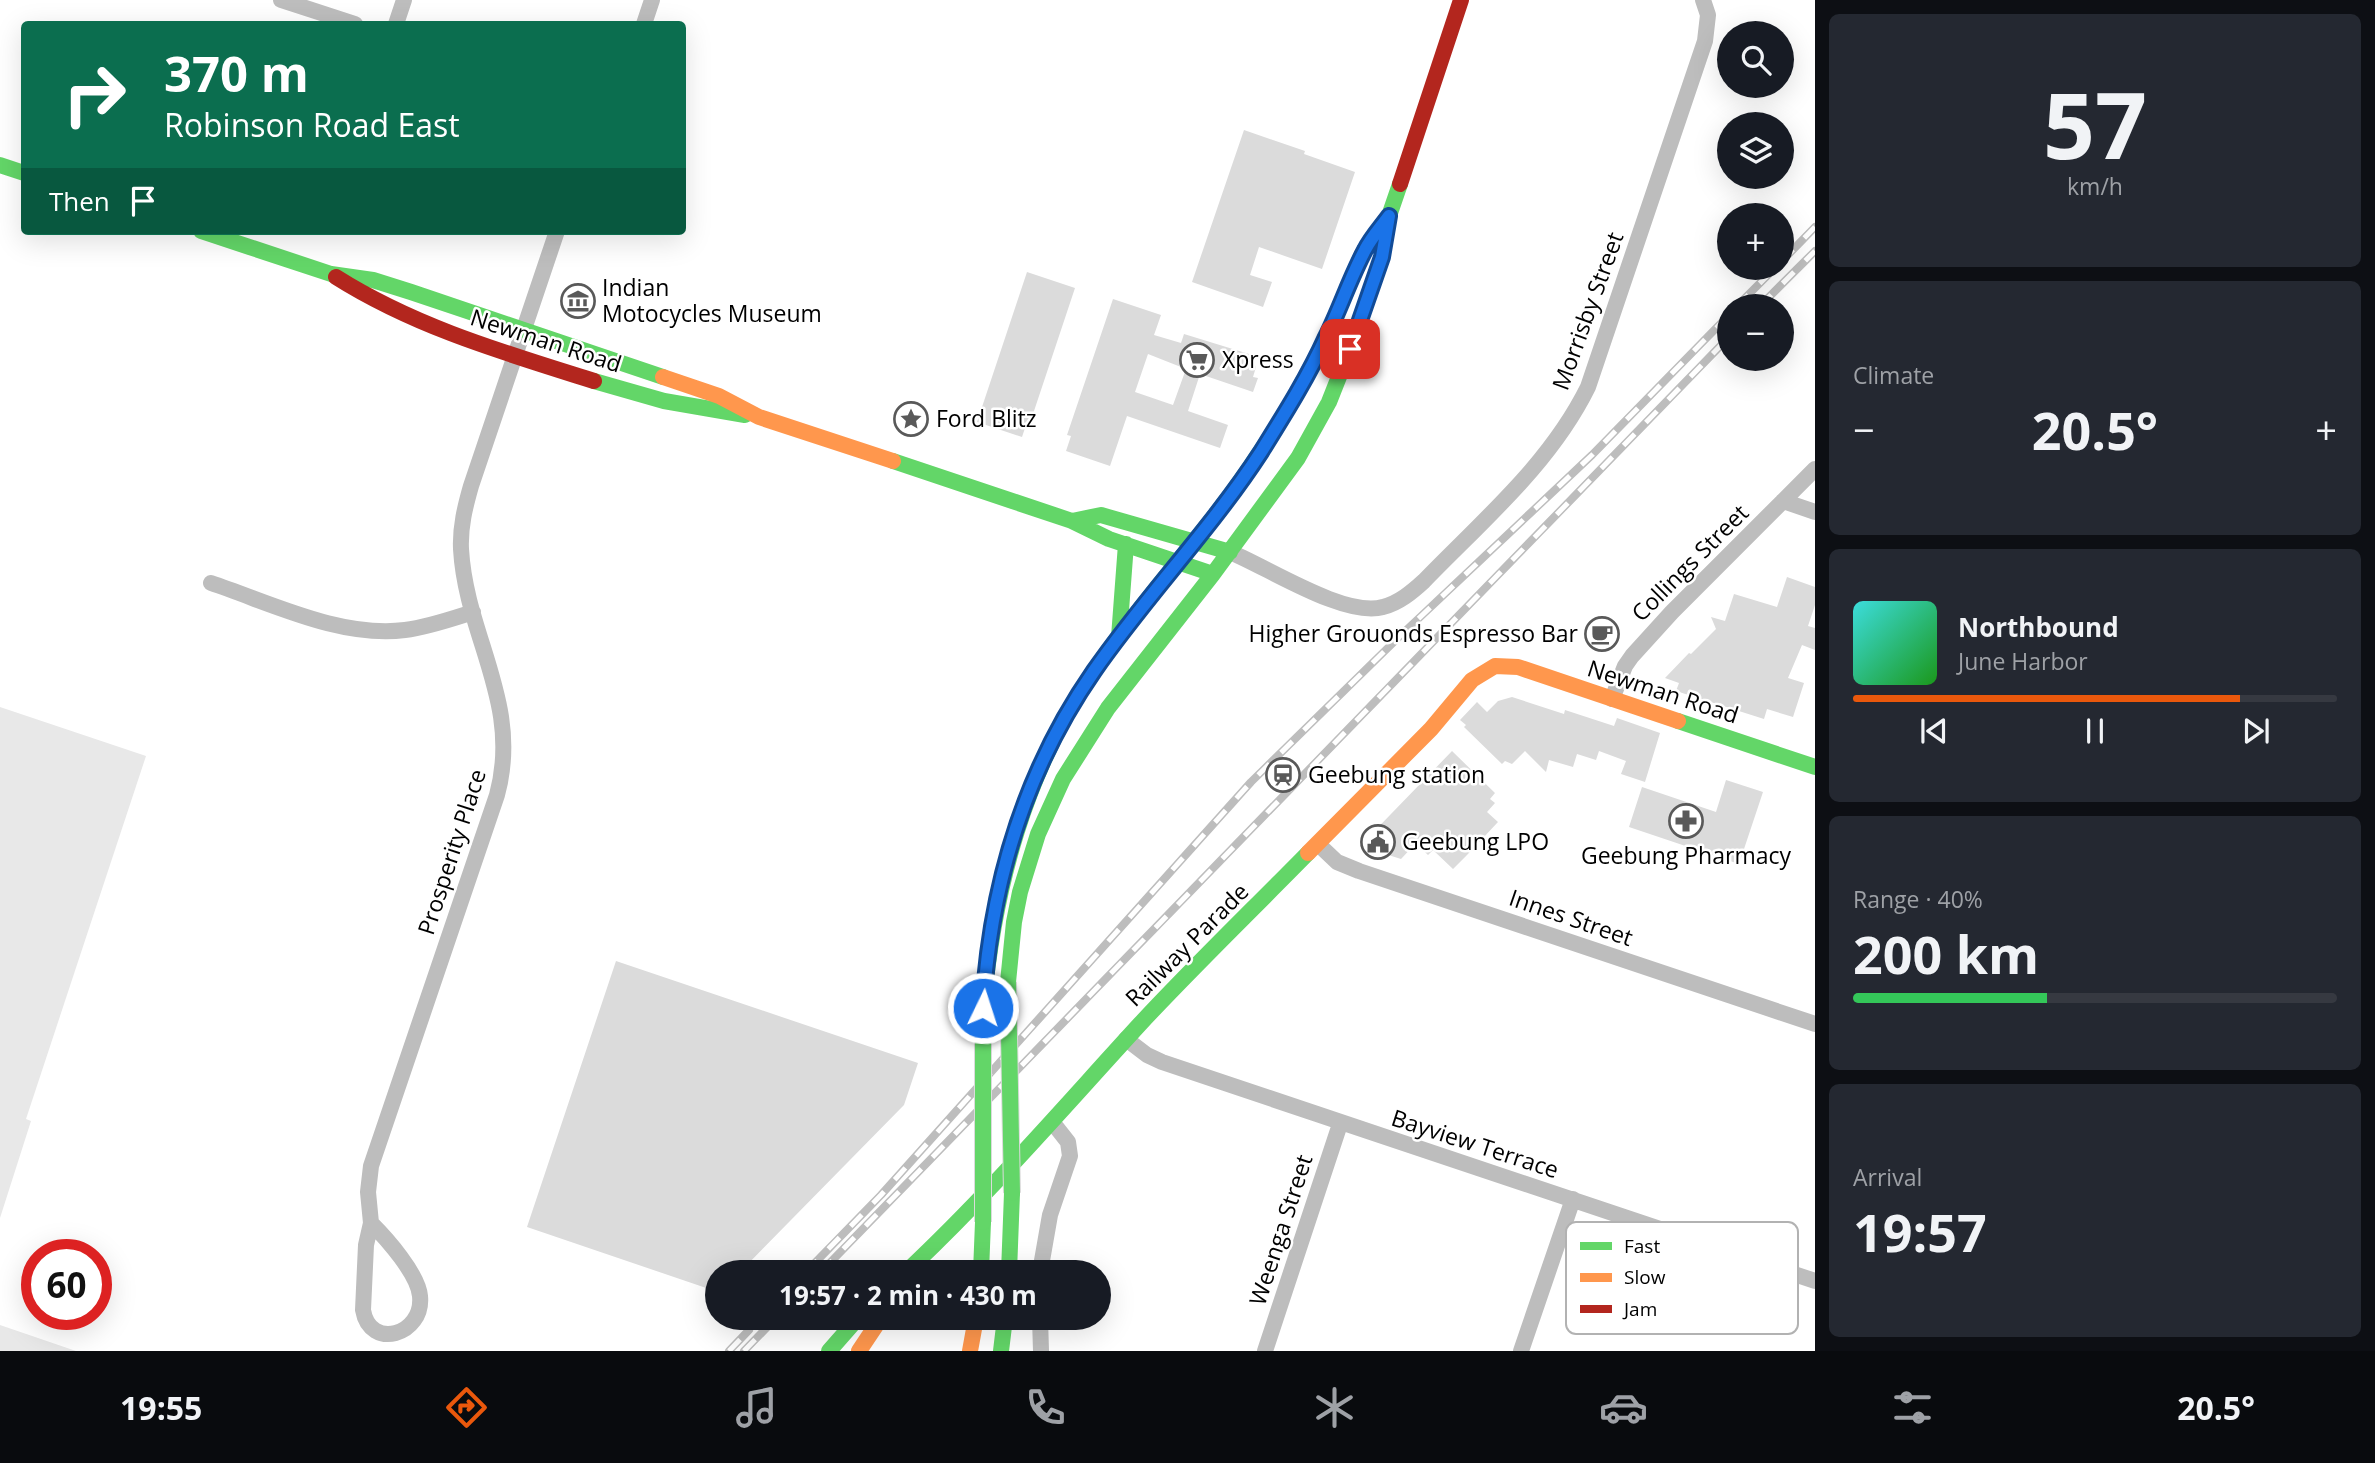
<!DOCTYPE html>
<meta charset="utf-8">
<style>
body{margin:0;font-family:"Open Sans",sans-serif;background:#242831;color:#f1f3f6;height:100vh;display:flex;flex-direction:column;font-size:26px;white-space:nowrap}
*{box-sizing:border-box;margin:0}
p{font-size:23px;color:#9ea1a6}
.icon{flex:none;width:38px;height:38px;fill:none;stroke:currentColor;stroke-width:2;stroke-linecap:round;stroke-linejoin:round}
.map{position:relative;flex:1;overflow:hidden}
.details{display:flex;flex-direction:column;gap:14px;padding:14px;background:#0d0f14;width:560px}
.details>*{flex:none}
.banner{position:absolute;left:21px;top:21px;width:665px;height:214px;border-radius:7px;box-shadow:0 7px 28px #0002;background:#0b6e4f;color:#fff;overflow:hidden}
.tools{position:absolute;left:1717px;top:21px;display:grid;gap:14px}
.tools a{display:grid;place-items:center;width:77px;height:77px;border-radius:50%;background:#171b24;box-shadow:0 7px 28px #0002;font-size:35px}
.speed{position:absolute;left:21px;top:1239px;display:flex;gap:14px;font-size:35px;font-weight:700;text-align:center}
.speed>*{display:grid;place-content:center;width:91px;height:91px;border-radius:50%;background:#171b24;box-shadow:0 7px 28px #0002;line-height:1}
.speed .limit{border:10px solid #d22;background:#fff;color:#111}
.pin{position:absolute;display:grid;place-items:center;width:60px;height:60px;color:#fff;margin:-30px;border-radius:14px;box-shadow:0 4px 10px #0006}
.me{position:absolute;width:77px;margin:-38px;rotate:4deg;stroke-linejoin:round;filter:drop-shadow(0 0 5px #0008)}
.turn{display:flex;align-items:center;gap:24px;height:147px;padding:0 28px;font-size:32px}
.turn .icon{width:91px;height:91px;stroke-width:2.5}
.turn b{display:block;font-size:49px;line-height:60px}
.then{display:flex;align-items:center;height:66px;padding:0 28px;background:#0003;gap:14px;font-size:26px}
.big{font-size:52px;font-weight:700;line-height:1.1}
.details .card{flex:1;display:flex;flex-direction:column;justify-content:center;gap:10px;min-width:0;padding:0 24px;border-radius:10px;background:#242831}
.details .dial{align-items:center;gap:0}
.dial b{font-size:91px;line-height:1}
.song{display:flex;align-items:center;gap:21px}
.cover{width:84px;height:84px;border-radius:10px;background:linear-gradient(135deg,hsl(180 70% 55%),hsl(120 70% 35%))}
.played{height:7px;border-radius:4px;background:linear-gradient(90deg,#ea580c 80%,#363941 80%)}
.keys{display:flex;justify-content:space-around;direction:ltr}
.heat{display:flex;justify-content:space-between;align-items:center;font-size:38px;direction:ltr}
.charge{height:10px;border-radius:5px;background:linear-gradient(90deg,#34c759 40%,#363941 0)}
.trip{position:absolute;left:705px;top:1260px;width:406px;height:70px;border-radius:35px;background:#171b24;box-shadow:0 7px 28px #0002;font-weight:700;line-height:70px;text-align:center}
.tab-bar{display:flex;height:112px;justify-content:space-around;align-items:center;background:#090b0e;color:#9ea1a6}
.tab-bar .icon{width:49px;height:49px}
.tab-bar .active{color:#ea580c}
.tab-bar b{font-size:32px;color:#f1f3f6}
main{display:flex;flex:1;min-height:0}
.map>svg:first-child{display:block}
.green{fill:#e8e8e8}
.building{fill:#dbdbdb;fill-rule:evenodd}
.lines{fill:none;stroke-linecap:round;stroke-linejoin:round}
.street{stroke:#bdbdbd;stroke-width:16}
.fast{stroke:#63d668;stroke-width:16}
.slow{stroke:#ff974d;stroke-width:16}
.jam{stroke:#b3261e;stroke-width:16}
.rail-casing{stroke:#bdbdbd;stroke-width:8}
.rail{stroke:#fff;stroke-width:5;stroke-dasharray:16;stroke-linecap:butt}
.fast-bridge-casing{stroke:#dbdbdb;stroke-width:18;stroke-linecap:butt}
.fast-bridge{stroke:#63d668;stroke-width:16}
.route-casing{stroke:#114b97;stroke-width:18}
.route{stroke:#1a73e8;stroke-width:12}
.labels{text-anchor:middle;stroke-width:5;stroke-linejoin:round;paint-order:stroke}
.poi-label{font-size:23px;fill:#000;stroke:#fff;text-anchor:start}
.street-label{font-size:23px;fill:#000;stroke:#fff}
.key{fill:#fff;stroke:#b2b2b2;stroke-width:2}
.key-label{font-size:19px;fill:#000}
</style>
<main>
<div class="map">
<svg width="1815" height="1351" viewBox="0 0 1815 1351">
<rect width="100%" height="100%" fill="#fff"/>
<path class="green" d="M0,707L146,756L26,1119L31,1121L0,1218Z
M0,1325L76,1351H0Z"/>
<path class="building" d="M1244,130L1305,151L1304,154L1355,172L1322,269L1259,247L1250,275L1272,282L1263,307L1192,282Z
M1027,272L1075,288L1030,423L1027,422L1022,437L977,422Z
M1113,299L1161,315L1154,335L1181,343L1184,334L1249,354L1256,367L1253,377L1258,378L1253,392L1200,374L1188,411L1228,425L1220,448L1127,416L1110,466L1066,451L1071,436L1067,435ZM1148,354L1186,369L1173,405L1135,392Z
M1787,577L1815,587V605L1808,626L1815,628V650L1802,645L1788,678L1804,683L1793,717L1767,709L1764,719L1676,691L1679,683L1665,678L1689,653L1691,654L1716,629L1711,617L1725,621L1734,594L1777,607Z
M1512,697L1564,714L1565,710L1614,726L1617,718L1660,733L1645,782L1621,774L1626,761L1599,751L1596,760L1577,754L1573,767L1549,760L1546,772L1525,751L1512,764L1505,761L1502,764L1464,727L1466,725L1460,720L1477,702L1487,712L1498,701Z
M1452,751L1495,793L1490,799L1495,803L1487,812L1498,822L1467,855L1453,869L1433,850L1428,855L1416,843L1401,859L1360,846Z
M1726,780L1763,792L1739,864L1629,827L1642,787L1716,812Z
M616,961L918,1063L904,1105L740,1272H718V1292L527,1227Z"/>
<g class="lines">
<path class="street" d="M281,0L355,24
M396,24L404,0
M644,24L652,0
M1783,501L1815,512
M1230,552C1267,567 1345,618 1383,607C1399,603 1412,592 1424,581C1483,520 1550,464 1588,387L1705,41L1708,15L1703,0
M211,583C271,603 340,638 405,630C428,627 451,619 473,612
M1612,699L1625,666L1632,656L1672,612L1815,469
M1318,844L1337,862L1359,871L1815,1024
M1126,1039L1147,1055L1162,1062L1815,1281
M371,1223C387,1239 418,1274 420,1296C424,1335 370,1351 363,1310L366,1245L371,1223L368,1192L371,1166L497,795C522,703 466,637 461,549C460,527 465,507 471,486L557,231
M1040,1272L1050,1215L1070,1156L1068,1142L1053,1123
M1040,1318L1041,1351
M1265,1351L1340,1124
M1521,1351L1573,1199"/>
<path class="fast" d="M0,165L24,173
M201,231L331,274L373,280L411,292L663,377
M594,381L664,401L745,415
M893,461L1072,521L1109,539L1213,574
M1072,521L1101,515L1230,552
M1119,637L1126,544
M1678,721L1815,767
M1008,982L1014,922L1020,892L1038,834L1063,779L1108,708L1213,574L1298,458L1329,402L1350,349L1382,257L1389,216L1400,184
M983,1008C994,887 1025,771 1095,669C1133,614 1178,563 1219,510C1246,475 1270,438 1293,400
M906,1272C989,1194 1063,1108 1140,1024C1194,966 1252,910 1308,853
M981,1272L983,1222
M1009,1272L1012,1193
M829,1351L858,1318
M1001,1351L1005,1318"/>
<path class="slow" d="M663,377L719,396L759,417L893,461
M1293,400L1326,338L1362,254L1385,220
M1308,853L1431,729L1472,680L1495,666L1518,667L1678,721
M859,1351L881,1318
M970,1351L976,1318"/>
<path class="jam" d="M1400,184L1461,0
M336,277C415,327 505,353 594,381"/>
<g class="rail-casing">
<path id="rail" d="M1782,261L1815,227
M1737,306L1775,268
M1760,306L1815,251
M806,1272L881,1195L1251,782L1400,636L1592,455L1729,315
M821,1272L1729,337
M729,1351L749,1330
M744,1351L776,1318"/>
</g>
<use href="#rail" class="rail"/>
<g class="fast-bridge-casing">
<path id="fast-bridge" d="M1008,982L1012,1193
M983,1008V1222"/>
</g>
<use href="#fast-bridge" class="fast-bridge"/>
</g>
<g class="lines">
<g class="route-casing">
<path id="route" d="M983,1008C990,886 1024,772 1094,671C1146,596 1211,529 1261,452C1284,415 1308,377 1326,337C1340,309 1350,278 1365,250C1371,238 1381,227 1389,216L1382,257L1350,349"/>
</g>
<use href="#route" class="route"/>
</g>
<defs>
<g id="museum-ring" transform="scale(1.75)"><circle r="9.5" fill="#fff" stroke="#595959" stroke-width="1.5"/><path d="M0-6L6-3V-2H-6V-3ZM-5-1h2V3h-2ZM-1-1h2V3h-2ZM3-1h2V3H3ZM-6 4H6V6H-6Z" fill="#595959"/></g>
<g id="supermarket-ring" transform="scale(1.75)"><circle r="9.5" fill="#fff" stroke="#595959" stroke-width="1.5"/><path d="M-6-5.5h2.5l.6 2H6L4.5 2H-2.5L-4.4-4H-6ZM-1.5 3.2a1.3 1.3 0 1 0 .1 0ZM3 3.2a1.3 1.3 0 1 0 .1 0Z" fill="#595959"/></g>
<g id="sight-ring" transform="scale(1.75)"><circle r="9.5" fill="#fff" stroke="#595959" stroke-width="1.5"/><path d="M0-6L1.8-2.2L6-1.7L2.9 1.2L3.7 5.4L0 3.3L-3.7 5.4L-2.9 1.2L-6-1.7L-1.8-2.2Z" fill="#595959"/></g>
<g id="cafe-ring" transform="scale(1.75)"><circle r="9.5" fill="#fff" stroke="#595959" stroke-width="1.5"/><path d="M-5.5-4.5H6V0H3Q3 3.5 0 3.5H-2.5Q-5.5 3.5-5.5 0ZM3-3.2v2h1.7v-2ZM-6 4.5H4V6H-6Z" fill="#595959"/></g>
<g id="station-ring" transform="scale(1.75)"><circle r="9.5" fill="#fff" stroke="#595959" stroke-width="1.5"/><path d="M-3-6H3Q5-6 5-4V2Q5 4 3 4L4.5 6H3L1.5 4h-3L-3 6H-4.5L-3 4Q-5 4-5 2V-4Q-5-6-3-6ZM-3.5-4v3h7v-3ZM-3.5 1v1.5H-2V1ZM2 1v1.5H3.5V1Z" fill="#595959"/></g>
<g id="pharmacy-ring" transform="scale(1.75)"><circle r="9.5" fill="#fff" stroke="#595959" stroke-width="1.5"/><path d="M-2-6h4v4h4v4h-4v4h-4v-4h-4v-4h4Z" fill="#595959"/></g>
<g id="civic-ring" transform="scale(1.75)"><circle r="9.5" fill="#fff" stroke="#595959" stroke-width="1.5"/><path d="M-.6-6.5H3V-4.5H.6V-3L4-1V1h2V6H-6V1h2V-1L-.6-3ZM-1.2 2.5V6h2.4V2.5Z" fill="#595959"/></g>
</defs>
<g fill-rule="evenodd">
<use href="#museum-ring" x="578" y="301"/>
<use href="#supermarket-ring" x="1197" y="360"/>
<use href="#sight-ring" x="911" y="419"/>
<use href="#cafe-ring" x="1602" y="634"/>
<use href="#station-ring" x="1283" y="775"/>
<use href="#pharmacy-ring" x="1686" y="821"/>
<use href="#civic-ring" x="1378" y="842"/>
</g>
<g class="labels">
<g class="poi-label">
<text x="602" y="296">Indian<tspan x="602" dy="26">Motocycles Museum</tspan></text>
<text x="1222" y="368">Xpress</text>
<text x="936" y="427">Ford Blitz</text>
<text x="1578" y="642" text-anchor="end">Higher Grouonds Espresso Bar</text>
<text x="1308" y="783">Geebung station</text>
<text x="1402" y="850">Geebung LPO</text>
<text x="1686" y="864" text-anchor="middle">Geebung Pharmacy</text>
</g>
<g class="street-label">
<text transform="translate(1588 311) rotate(-70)" y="8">Morrisby Street</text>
<text transform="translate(546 341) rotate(18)" y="8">Newman Road</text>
<text transform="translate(1690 563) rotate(-45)" y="8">Collings Street</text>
<text transform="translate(1663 692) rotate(18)" y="8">Newman Road</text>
<text transform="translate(452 852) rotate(-72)" y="8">Prosperity Place</text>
<text transform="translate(1571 918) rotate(19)" y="8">Innes Street</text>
<text transform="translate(1187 945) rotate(-45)" y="8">Railway Parade</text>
<text transform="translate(1475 1144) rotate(18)" y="8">Bayview Terrace</text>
<text transform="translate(1281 1230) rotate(-72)" y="8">Weenga Street</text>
</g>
</g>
<rect x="1566" y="1222" width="232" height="112" rx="10" class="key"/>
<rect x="1580" y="1242" width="32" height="8" fill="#63d668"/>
<rect x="1580" y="1273" width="32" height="9" fill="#ff974d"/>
<rect x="1580" y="1305" width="32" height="8" fill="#b3261e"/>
<g class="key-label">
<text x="1624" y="1253">Fast</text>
<text x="1624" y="1284">Slow</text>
<text x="1624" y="1316">Jam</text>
</g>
</svg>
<div class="tools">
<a><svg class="icon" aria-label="search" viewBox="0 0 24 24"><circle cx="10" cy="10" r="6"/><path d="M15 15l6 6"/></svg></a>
<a><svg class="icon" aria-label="layers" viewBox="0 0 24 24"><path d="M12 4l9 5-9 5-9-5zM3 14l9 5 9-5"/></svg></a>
<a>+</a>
<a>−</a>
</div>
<div class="speed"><div class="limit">60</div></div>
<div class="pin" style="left:1350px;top:349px;background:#d93025"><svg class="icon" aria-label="arrive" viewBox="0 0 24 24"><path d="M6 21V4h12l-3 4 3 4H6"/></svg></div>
<svg class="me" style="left:983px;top:1008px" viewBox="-20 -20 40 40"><circle r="17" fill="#1a73e8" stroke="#fff" stroke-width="3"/><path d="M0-11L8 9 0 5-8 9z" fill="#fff"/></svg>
<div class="trip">19:57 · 2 min · 430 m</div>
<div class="banner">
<div class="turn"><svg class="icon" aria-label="right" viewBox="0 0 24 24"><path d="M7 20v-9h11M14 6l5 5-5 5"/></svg><div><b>370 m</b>Robinson Road East</div></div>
<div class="then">Then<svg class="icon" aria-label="arrive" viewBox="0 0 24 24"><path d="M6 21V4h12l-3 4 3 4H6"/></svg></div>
</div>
</div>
<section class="details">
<div class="card dial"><b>57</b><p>km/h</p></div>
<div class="card"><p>Climate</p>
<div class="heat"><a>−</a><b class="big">20.5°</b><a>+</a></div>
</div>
<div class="card">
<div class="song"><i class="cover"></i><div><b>Northbound</b><p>June Harbor</p></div></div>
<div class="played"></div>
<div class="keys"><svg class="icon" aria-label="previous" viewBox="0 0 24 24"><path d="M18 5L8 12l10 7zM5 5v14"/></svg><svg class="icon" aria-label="pause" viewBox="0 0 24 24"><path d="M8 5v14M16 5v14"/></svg><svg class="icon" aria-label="next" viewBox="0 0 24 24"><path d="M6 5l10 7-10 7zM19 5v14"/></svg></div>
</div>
<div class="card"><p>Range · 40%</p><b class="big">200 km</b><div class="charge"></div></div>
<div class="card"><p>Arrival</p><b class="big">19:57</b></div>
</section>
</main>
<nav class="tab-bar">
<b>19:55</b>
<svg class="icon active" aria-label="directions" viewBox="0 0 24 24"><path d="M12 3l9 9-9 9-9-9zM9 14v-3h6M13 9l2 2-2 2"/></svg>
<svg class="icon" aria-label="music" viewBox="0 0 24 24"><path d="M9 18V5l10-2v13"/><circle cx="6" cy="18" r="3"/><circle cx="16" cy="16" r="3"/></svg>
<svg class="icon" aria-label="phone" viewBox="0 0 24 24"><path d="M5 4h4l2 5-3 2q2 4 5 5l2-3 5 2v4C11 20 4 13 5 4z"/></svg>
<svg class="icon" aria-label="climate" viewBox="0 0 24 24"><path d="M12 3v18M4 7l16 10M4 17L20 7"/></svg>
<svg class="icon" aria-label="car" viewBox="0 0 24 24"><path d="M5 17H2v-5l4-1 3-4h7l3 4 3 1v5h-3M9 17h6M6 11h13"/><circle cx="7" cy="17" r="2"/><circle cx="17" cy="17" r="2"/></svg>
<svg class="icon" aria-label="filters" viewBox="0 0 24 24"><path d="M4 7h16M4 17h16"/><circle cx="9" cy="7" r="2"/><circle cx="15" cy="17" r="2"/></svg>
<b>20.5°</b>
</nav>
